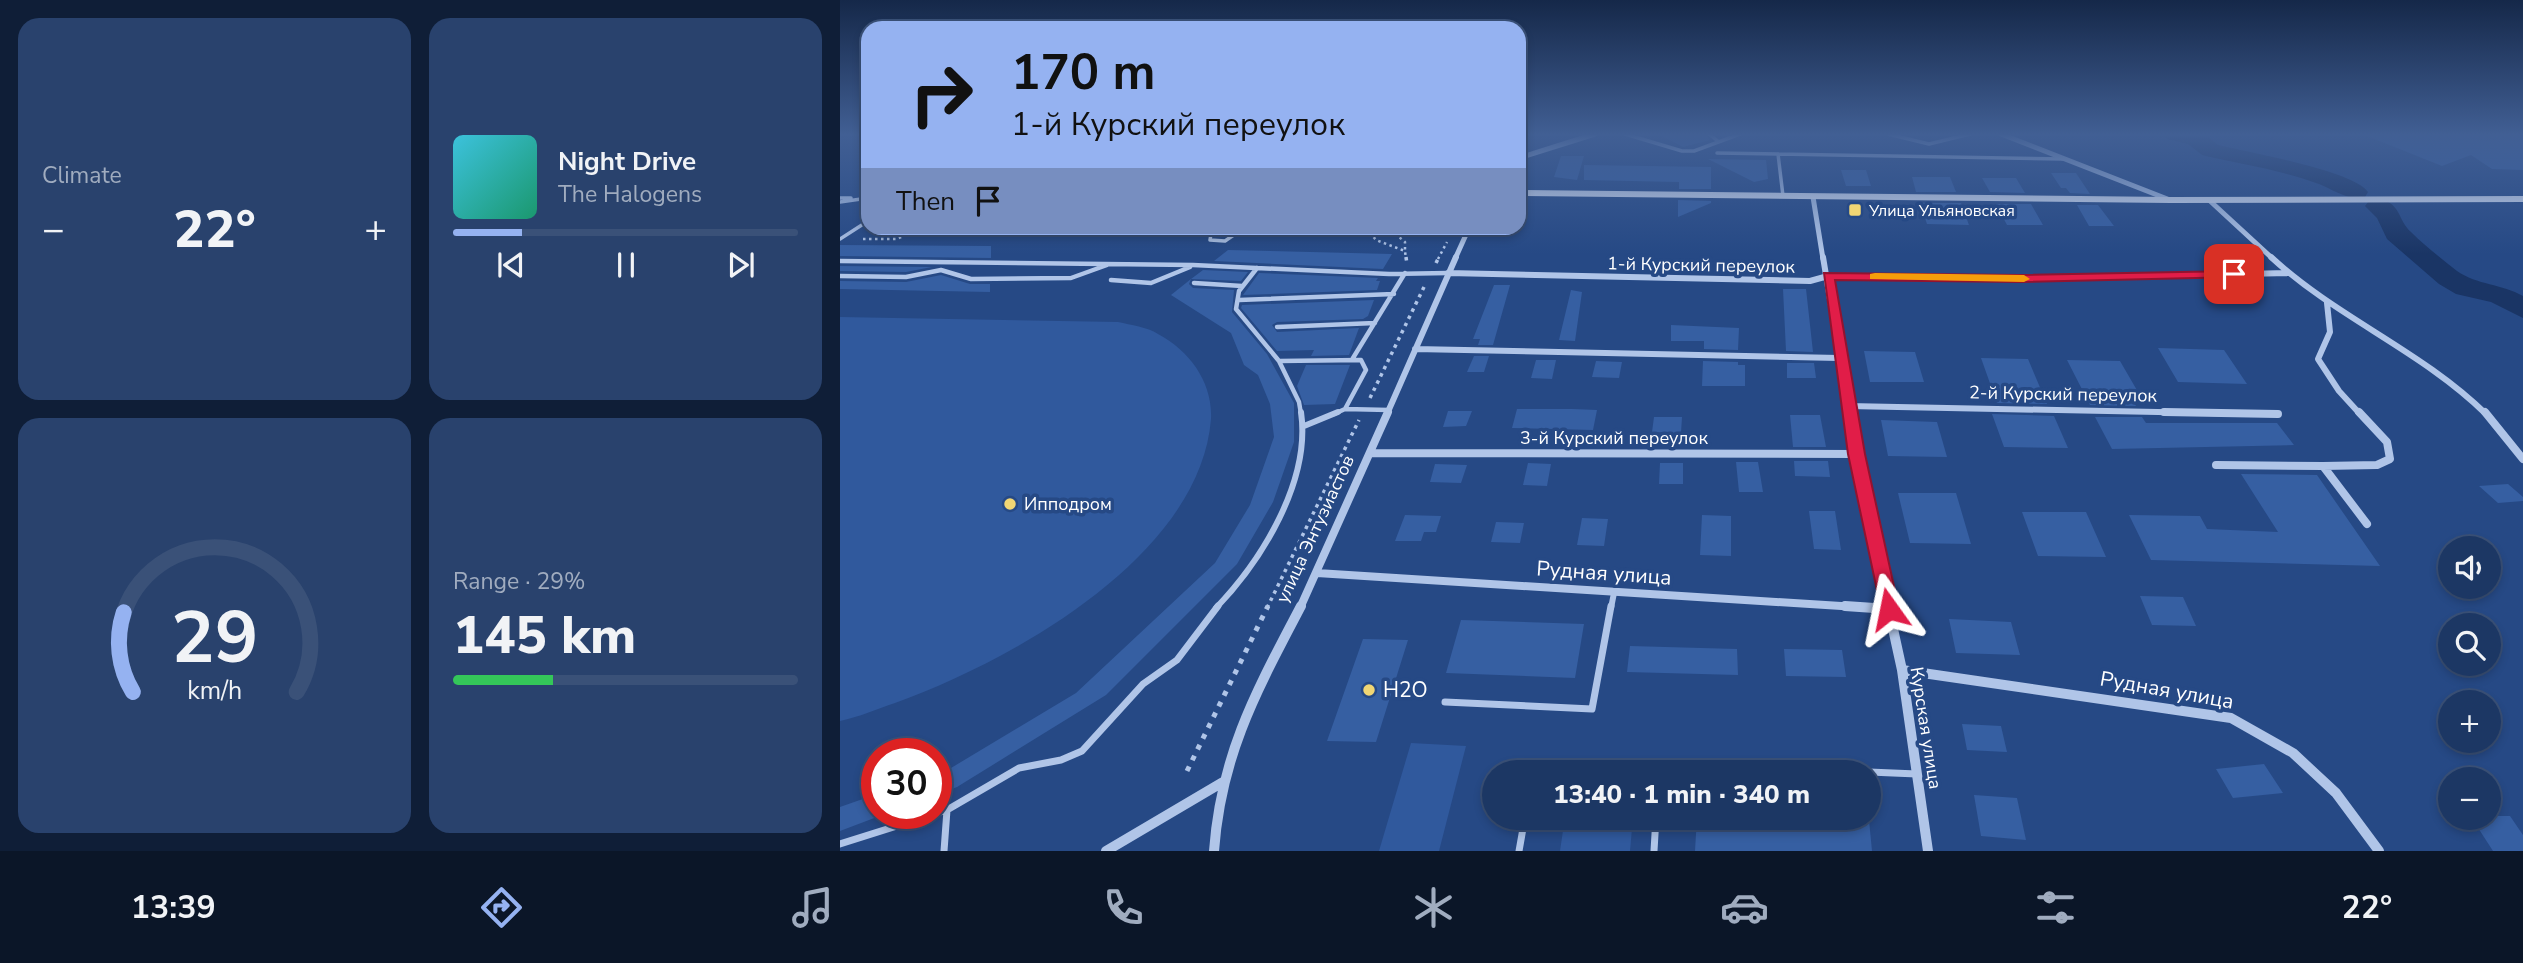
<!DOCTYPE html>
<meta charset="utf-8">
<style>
body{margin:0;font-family:"Nunito Sans",sans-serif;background:#29426d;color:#f1f3f6;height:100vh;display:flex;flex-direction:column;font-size:26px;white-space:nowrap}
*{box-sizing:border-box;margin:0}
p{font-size:23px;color:#a0acbf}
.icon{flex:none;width:38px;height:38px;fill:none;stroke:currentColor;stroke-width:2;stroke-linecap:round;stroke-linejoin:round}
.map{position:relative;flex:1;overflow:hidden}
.sheet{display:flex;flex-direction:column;gap:18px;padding:18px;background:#0f1e37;width:840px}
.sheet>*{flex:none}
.top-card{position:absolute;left:21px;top:21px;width:665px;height:214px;border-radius:21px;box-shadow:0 4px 10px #0003,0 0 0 2px #3a5178;background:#95b2f1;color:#111;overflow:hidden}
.fabs{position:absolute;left:1598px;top:536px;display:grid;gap:14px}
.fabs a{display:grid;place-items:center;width:63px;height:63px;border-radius:50%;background:#1c3764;box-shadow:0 4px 10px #0003,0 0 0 2px #3a5178;font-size:35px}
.speed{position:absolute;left:21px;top:738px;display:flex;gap:14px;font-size:35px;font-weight:700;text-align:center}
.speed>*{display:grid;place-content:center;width:91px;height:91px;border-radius:50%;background:#1c3764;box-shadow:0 4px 10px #0003,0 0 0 2px #3a5178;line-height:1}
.speed .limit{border:10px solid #d22;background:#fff;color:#111}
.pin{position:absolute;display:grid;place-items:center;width:60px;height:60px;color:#fff;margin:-30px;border-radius:14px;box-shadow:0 4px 10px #0006}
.me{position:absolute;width:77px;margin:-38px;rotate:348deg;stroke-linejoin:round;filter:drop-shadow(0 0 5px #0008)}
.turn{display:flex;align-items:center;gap:24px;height:147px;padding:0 35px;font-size:32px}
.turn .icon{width:91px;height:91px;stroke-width:2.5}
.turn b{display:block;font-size:49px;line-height:60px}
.then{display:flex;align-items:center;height:66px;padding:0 35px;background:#0003;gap:14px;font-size:26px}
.big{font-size:52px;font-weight:800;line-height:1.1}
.sheet .tile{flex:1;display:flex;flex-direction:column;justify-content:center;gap:10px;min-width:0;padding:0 24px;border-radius:21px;background:#29426d}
.sheet .dial{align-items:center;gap:0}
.dial svg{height:182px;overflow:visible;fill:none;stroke:#3a5178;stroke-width:7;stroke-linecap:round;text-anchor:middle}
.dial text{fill:#f1f3f6;stroke:none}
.song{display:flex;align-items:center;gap:21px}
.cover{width:84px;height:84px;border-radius:10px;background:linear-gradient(135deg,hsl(190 70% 55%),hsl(160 70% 35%))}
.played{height:7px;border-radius:4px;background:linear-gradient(90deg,#95b2f1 20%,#3a5178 20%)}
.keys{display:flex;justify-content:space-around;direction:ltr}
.heat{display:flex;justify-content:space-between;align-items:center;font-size:38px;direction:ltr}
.charge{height:10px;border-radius:5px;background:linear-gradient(90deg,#34c759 29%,#3a5178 0)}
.sheet .tiles{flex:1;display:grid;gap:18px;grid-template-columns:repeat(2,1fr)}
.trip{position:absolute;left:642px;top:760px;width:399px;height:70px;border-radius:35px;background:#1c3764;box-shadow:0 4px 10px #0003,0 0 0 2px #3a5178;font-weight:800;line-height:70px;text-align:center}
.tab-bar{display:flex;height:112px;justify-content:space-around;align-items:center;background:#0b1628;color:#a0acbf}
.tab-bar .icon{width:49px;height:49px}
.tab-bar .on{color:#95b2f1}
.tab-bar b{font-size:32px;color:#f1f3f6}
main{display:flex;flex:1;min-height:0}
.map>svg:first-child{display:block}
.green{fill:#30599d}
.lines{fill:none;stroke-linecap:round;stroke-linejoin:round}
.river{fill:#1a3565;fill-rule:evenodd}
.building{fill:#365fa2}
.path-far2{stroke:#b0c5e8;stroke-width:2.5;stroke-dasharray:2.5 3.5;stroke-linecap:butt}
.path-far1{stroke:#b0c5e8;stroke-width:3.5;stroke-dasharray:3.5 4.5;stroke-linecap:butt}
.path{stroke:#b0c5e8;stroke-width:5;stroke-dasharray:5 7;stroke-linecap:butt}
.service-far3{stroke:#b0c5e8;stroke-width:3.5}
.service-far2{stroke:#b0c5e8;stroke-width:4.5}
.service-far1{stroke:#b0c5e8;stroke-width:6}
.service{stroke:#b0c5e8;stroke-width:7}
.minor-far3{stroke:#b0c5e8;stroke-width:5}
.minor-far2{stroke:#b0c5e8;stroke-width:6}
.minor-far1{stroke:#b0c5e8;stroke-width:8}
.minor{stroke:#b0c5e8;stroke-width:10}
.secondary{fill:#dae4f7;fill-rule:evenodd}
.route{fill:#e11d48;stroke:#92132f;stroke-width:2}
.slow{fill:#f59e0b}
.poi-dot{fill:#f1d674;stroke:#264985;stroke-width:2.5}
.labels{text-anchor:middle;stroke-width:7;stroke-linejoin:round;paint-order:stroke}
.far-poi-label{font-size:16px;fill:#fff;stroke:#264985;text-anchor:start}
.street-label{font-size:18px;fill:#fff;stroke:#264985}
.poi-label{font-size:18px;fill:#fff;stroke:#264985;text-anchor:start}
.near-street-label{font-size:21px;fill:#fff;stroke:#264985}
.near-poi-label{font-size:21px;fill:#fff;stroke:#264985;text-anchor:start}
</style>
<main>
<section class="sheet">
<div class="tiles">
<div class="tile"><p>Climate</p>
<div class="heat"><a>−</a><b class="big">22°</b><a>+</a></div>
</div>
<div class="tile">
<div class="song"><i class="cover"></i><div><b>Night Drive</b><p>The Halogens</p></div></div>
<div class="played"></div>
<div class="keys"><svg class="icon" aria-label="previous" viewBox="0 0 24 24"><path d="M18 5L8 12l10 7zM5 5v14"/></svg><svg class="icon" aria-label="pause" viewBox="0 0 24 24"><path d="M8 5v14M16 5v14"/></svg><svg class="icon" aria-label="next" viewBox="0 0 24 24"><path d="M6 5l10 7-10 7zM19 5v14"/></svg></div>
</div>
<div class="tile dial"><svg viewBox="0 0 100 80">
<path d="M14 69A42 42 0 1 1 86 69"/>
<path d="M14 69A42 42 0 0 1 10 34" stroke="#95b2f1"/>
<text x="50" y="56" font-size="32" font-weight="700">29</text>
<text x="50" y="72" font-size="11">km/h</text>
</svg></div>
<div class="tile"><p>Range · 29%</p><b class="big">145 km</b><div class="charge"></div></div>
</div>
</section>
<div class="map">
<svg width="1683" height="851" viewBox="0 0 1683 851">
<rect width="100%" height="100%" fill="#264985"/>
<path class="green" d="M0,317L278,322C291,325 307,327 318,334C350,351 373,383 371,419C360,557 171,661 55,703C37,709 19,717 0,721Z
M571,743L626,746L599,851H539Z
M725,817H793L790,851H720Z"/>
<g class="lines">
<path class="river" d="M1324,134H1364L1378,145C1407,152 1514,171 1528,192L1525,197C1508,201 1494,190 1479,184C1442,170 1400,164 1362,155L1348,144L1327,139Z
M1538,198C1563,205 1556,218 1571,232C1585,246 1602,259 1617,271C1637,285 1662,284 1683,296V318L1651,302L1616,294L1599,284L1547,239L1537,218L1525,206L1529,201Z"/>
</g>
<path class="building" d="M818,134H865L870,140L843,147Z
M1522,134H1683V170L1652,169L1631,155L1602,166Z
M721,156H744L737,180L714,177Z
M868,159L926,160L928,179L914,182Z
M744,165L871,167V189H839V182L744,180Z
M1001,170H1026L1031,186H1006Z
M1211,173H1236L1250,194L1230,193L1226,188H1221Z
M1072,177H1110L1116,192H1076Z
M1142,178H1176L1185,193L1150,192Z
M838,200L871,201V203L838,217Z
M1080,203H1121L1129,225L1087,224Z
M1156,204H1191L1203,225H1167Z
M1237,205H1258L1274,226H1249Z
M0,245L151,246V258L0,256Z
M388,250L552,254L543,269L374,261Z
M0,266L92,267L66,272L0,271Z
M363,270L408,272L401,281L351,279Z
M419,273L538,278L536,281H540L537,290L403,295Z
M101,275L130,284H150V292L0,289V281L66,282Z
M351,279L349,284L353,288L394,290L392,312L427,354L454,403V442L433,502L397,564L266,695L117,787L96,795V773L111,768L236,693L375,563L410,505L434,437L430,404L418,375L404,365L391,333L331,295Z
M654,285H670L653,345H638L640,339H633Z
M943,289H966L973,352L946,351Z
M731,290L742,292L735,341L719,340Z
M534,300L528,316L523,319L437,322L432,325L437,332L519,328L509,355L471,356L474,350L437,351L401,308L402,305Z
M831,325L899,328L898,350L864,349V341H831Z
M1318,348L1384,350L1407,384L1338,382Z
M1024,351L1075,352L1084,382H1030Z
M634,356H649L644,372H627Z
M1141,358L1188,359L1207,404L1157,403Z
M696,360H716L712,379L691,378Z
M1227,360L1280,361L1298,392H1288L1296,406L1250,405Z
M756,361L782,362L779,378L752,377Z
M863,361L898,362V365H905V386H862Z
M947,363H974L976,378H947Z
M466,365H510L495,404L464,405L457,386Z
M677,409H732L757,410L753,430L672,428Z
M608,411H632L626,426L603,427Z
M1152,414L1214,416L1228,448L1164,447Z
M950,415H980L986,447H953Z
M814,417H842L841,433L812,432Z
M1255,417H1302L1306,423H1437L1454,445L1272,449Z
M1041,420L1097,422L1107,457L1048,456Z
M954,461H988L990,477L955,476Z
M896,462H918L923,492H899Z
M688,463L711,464L707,486L683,485Z
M820,463H843V484H819Z
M595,464L627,465L621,483L590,482Z
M1401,474L1477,475L1540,566L1311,560L1289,515L1360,516L1367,529L1438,532Z
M1668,484L1683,497V501L1658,503L1639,486Z
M1058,493H1116L1131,544L1070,543Z
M969,511H995L1001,550L974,549Z
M1182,512H1246L1266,557L1198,556Z
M565,515L601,516L596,532H584L581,541H555Z
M862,515L891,516V556L860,555Z
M742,518L768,519L764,546L737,545Z
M656,522L684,523L680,543L651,542Z
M1300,596L1343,597L1356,626L1312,625Z
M1109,619L1171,622L1180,655L1116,653Z
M621,620L744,624L735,678L606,673Z
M523,639L568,640L536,742L487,741Z
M790,646L897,649L898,675L787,672Z
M944,649L1002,650L1006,677L946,676Z
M1122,724L1161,726L1167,752L1127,750Z
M1424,764L1443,793L1393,798L1376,769Z
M37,794V817L0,831V807Z
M1134,795L1177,798L1186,840L1141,836Z
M1648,816H1670L1683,835V851H1653L1631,817Z
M857,817L1029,820L1032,851H855Z"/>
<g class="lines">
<path class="path-far2" d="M164,228H207
M221,228H257
M266,228L300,234L361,235
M310,228L354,233
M526,228L536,240L565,251L566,259
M532,228L553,232L565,242V251
M414,230L435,228
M23,239H56L86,228
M598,259L607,242"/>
<path class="path-far1" d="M566,257L567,264
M596,263L599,257
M530,398L585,285
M427,608L519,420"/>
<path class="path" d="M347,771L428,606"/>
<path class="service-far3" d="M785,134L842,151H854L900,134
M869,134L879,142
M1048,134L1089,144L1130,134
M877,153L1224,159
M938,154L943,196
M0,198H11
M0,202L28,198
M372,228L370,240L385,241L404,228
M0,239L28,221"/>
<path class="service-far2" d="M0,261L353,265L549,274L608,273
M417,268L399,291L396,309L439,361
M0,276L66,277L101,270L131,279L231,278L267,265
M271,280L311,283L350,267
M354,283L402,286
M399,300L554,294
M437,327L535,323
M513,358L565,273
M505,409L549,410
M461,414L459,402L439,361L521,360L526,370L505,409L494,414"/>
<path class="service-far1" d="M464,426L498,412
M376,608C422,560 471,481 461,412
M771,608L774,593"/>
<path class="service" d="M605,702L752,709L771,606
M819,772V764L1014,772
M1029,772L1077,774
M107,810L179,768L221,760L242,751L303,684L337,660L378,606
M96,813L107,810L104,851
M0,844L95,814
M679,851L685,817
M814,851L816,817"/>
<path class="minor-far3" d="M1161,134L1330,200
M679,158L755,134
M973,197L983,259
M1369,200L1433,259
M615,259L629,228"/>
<path class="minor-far2" d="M983,257L1009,414
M1431,257C1497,318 1582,351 1646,414
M608,273L970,281L988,276L1179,279L1448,273
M1487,303L1490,332L1478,359L1499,391L1520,414
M575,349L999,358
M1008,406L1418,414
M547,414L616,257"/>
<path class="minor-far1" d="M1009,412L1049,608
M1324,412L1438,414
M1519,412L1547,442L1550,459L1537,465L1483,466L1527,524
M1645,412L1683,459
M531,453L1016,454
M1376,465L1483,466
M477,573L1033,608
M460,608L548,412"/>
<path class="minor" d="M1005,606L1049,609
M1048,606L1062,670L1088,851
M1062,670L1391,718L1453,753L1496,793L1539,851
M266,851L383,782
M374,851C381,754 417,690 461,606"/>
<path class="secondary" d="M679,190L1331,197L1683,196V202L1331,203L679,196Z"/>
</g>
<linearGradient id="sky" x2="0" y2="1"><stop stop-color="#152849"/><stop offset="0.53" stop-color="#415f94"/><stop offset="1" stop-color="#415f94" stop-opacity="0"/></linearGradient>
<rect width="1683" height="254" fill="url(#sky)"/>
<path class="route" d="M1394,271L1399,272V277L1179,282L995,280L1025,454L1059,609L1056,614H1042L1008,454L984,273L1179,275Z"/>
<path class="slow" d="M1035,273L1184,275L1190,279L1184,282L1030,279V274Z"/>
<g class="poi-dot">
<rect x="1008" y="203" width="14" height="14" rx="3.5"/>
<circle cx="170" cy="504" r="7"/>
<circle cx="529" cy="690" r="7"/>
</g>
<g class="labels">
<g class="far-poi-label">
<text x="1029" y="216">Улица Ульяновская</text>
</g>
<g class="street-label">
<text transform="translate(861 265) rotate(1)" y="6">1-й Курский переулок</text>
<text transform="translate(1223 394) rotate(1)" y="6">2-й Курский переулок</text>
<text x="774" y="444">3-й Курский переулок</text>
<text transform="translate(475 529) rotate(-65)" y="6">улица Энтузиастов</text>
<text transform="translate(1086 728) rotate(81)" y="6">Курская улица</text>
</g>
<g class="poi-label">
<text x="184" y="510">Ипподром</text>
</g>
<g class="near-street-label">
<text transform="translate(764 573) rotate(4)" y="7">Рудная улица</text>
<text transform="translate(1327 690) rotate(10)" y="7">Рудная улица</text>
</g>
<g class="near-poi-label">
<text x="543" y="697">H2O</text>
</g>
</g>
</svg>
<div class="fabs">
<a><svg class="icon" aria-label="sound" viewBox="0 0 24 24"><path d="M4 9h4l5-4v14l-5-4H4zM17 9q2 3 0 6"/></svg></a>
<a><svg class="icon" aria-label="search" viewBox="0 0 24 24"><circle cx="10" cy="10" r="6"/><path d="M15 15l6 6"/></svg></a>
<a>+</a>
<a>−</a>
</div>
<div class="speed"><div class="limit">30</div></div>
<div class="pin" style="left:1394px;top:274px;background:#d93025"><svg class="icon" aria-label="arrive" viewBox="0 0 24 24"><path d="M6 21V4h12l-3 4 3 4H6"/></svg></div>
<svg class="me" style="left:1049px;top:609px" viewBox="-20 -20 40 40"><path d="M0-17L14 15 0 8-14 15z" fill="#e11d48" stroke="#fff" stroke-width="4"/></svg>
<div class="trip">13:40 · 1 min · 340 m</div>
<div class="top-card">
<div class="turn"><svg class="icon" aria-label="right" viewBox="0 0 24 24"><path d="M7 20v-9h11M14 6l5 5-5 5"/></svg><div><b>170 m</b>1-й Курский переулок</div></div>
<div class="then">Then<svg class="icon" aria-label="arrive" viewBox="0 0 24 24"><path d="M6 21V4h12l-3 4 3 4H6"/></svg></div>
</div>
</div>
</main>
<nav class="tab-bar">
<b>13:39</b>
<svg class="icon on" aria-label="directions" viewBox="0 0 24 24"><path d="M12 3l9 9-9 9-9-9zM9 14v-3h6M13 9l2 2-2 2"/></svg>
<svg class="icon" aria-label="music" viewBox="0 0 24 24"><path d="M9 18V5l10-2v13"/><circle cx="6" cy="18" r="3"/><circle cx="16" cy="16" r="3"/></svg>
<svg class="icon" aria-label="phone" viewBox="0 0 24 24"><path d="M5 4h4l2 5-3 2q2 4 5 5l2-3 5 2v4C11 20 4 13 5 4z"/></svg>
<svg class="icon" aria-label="climate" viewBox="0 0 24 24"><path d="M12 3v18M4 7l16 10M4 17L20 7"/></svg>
<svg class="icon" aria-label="car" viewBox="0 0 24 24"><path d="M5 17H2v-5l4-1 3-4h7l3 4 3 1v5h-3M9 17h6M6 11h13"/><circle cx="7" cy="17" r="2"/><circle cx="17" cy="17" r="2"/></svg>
<svg class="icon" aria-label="filters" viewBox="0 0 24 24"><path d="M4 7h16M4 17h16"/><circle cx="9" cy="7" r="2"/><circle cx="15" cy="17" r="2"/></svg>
<b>22°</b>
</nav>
